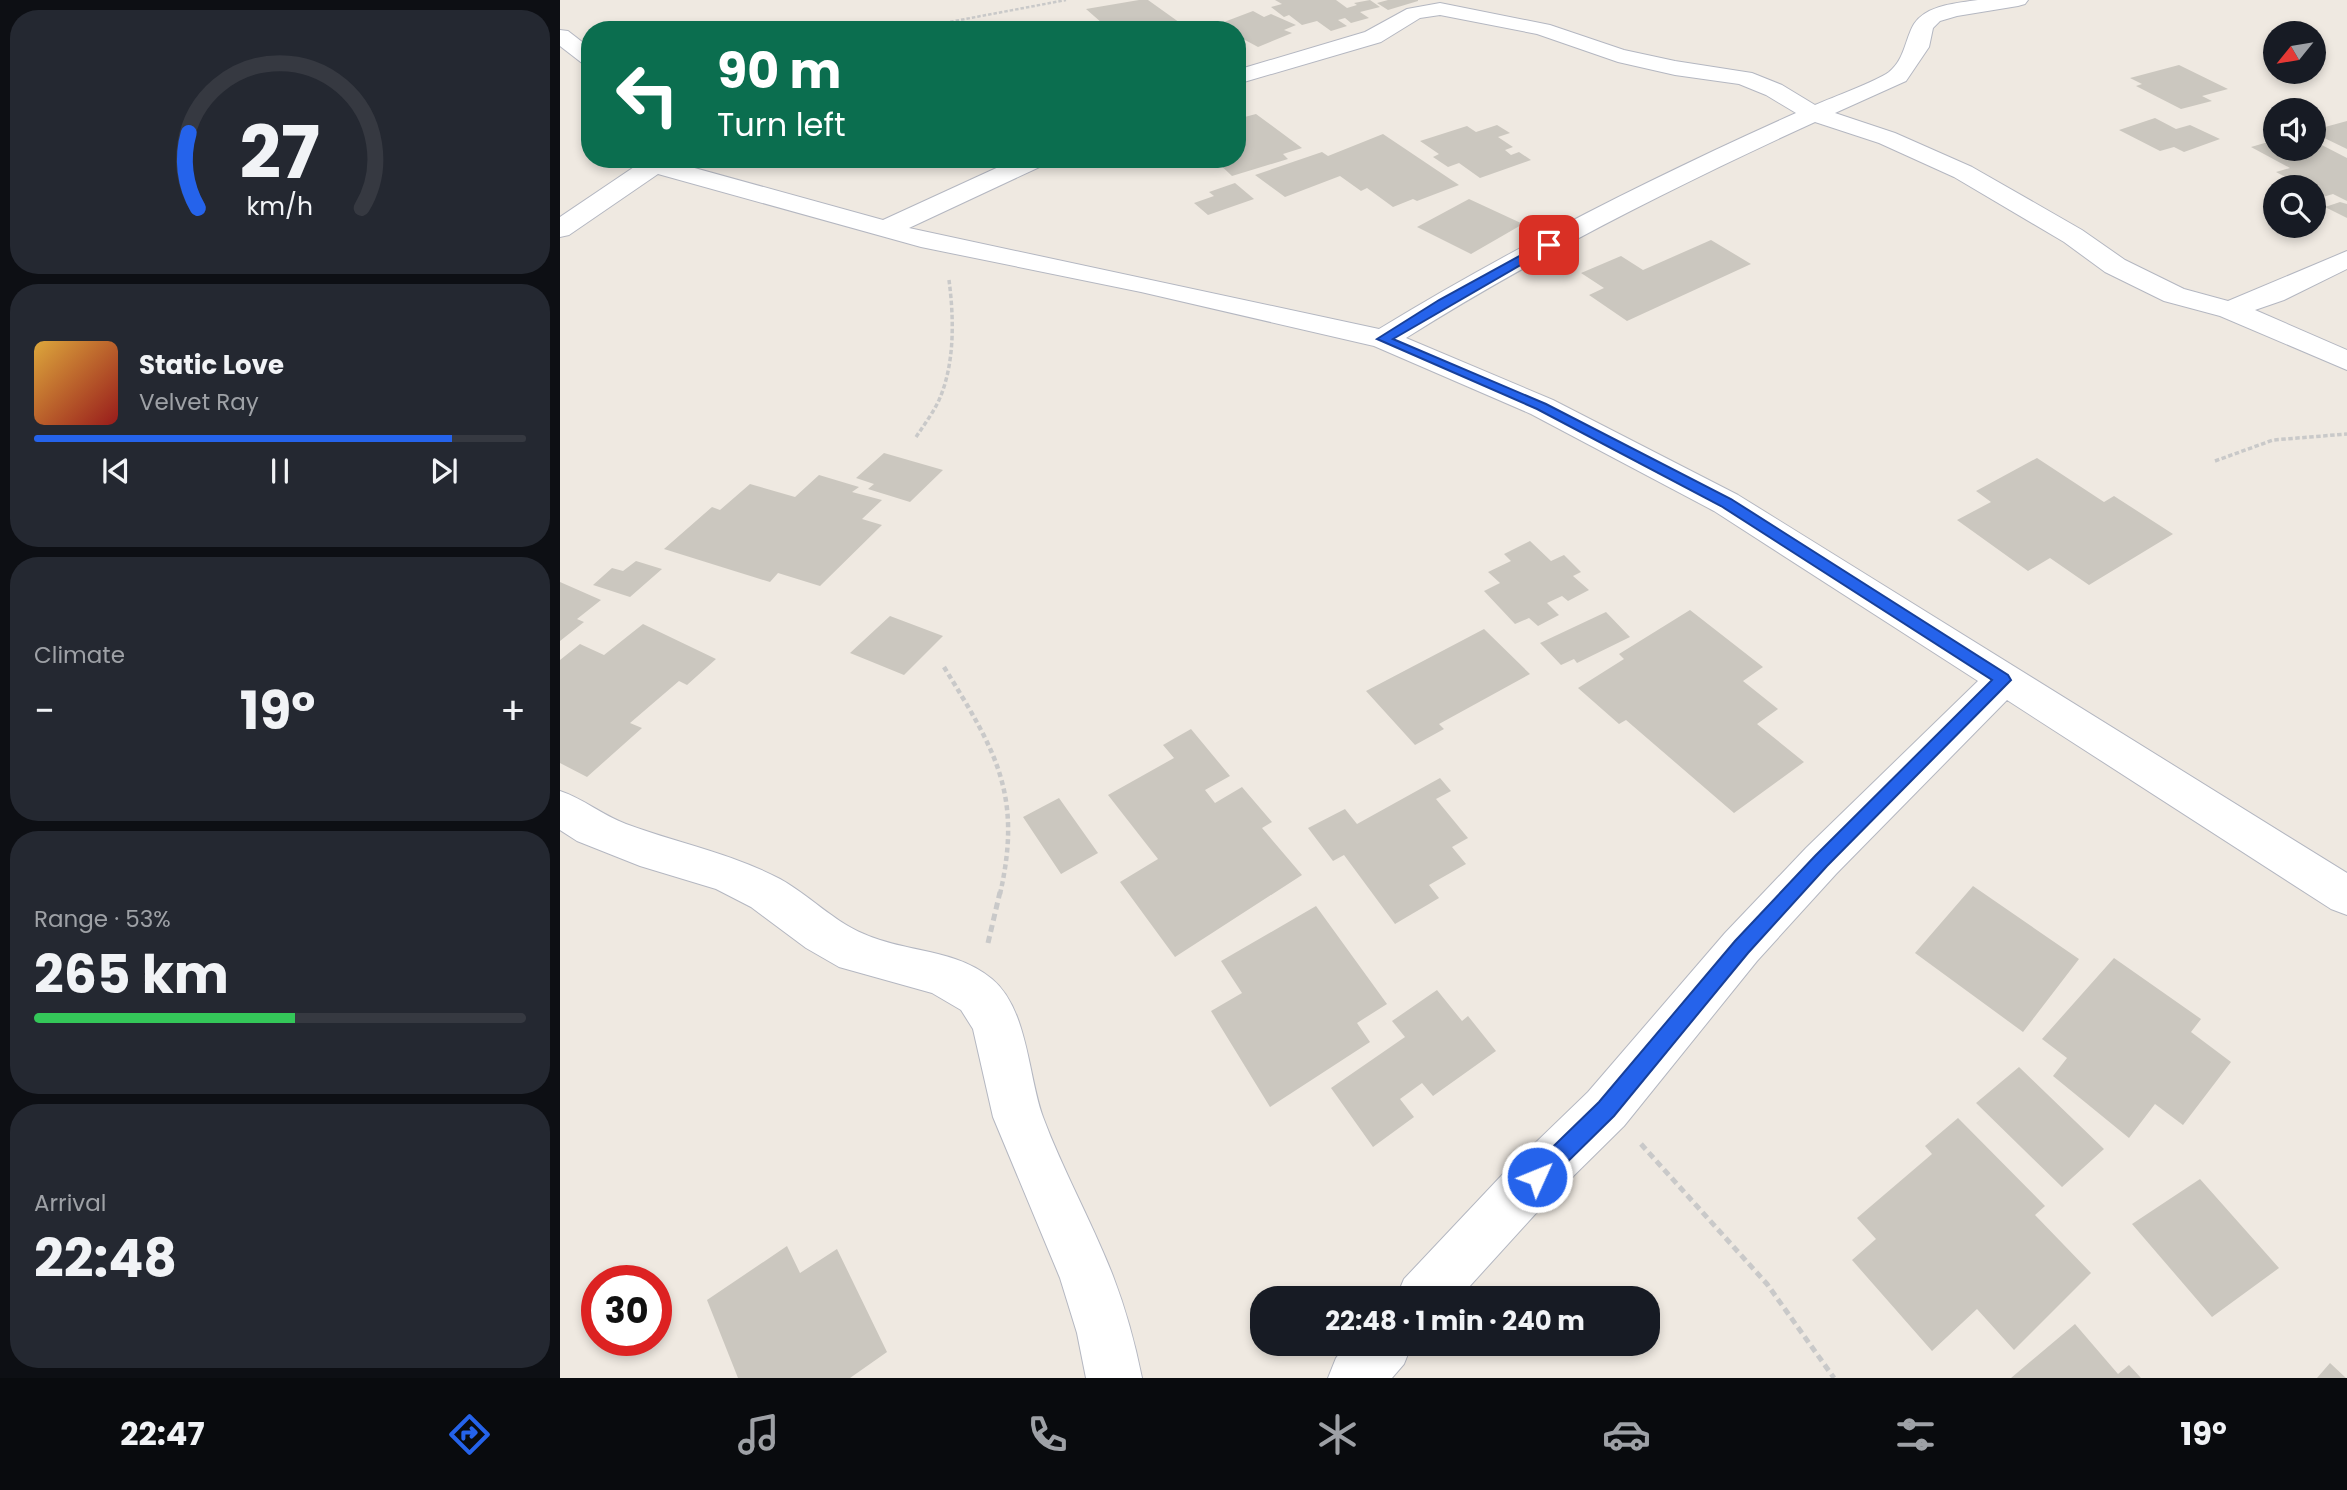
<!DOCTYPE html>
<meta charset="utf-8">
<style>
body{margin:0;font-family:Poppins,sans-serif;background:#242831;color:#f1f3f6;height:100vh;display:flex;flex-direction:column;font-size:26px;white-space:nowrap}
*{box-sizing:border-box;margin:0}
p{font-size:23px;color:#9ea1a6}
.icon{flex:none;width:38px;height:38px;fill:none;stroke:currentColor;stroke-width:2;stroke-linecap:round;stroke-linejoin:round}
.map{position:relative;flex:1;overflow:hidden}
.drawer{display:flex;flex-direction:column;gap:10px;padding:10px;background:#0d0f14;width:560px}
.drawer>*{flex:none}
.hud{position:absolute;left:21px;top:21px;width:665px;height:147px;border-radius:28px;box-shadow:0 4px 10px #0003;background:#0b6e4f;color:#fff;overflow:hidden}
.needle{width:46px;rotate:240deg}
.fabs{position:absolute;left:1703px;top:21px;display:grid;gap:14px}
.fabs a{display:grid;place-items:center;width:63px;height:63px;border-radius:50%;background:#171b24;box-shadow:0 4px 10px #0003;font-size:35px}
.speed{position:absolute;left:21px;top:1265px;display:flex;gap:14px;font-size:35px;font-weight:700;text-align:center}
.speed>*{display:grid;place-content:center;width:91px;height:91px;border-radius:50%;background:#171b24;box-shadow:0 4px 10px #0003;line-height:1}
.speed .limit{border:10px solid #d22;background:#fff;color:#111}
.pin{position:absolute;display:grid;place-items:center;width:60px;height:60px;color:#fff;margin:-30px;border-radius:14px;box-shadow:0 4px 10px #0006}
.me{position:absolute;width:77px;margin:-38px;rotate:46deg;stroke-linejoin:round;filter:drop-shadow(0 0 5px #0008)}
.turn{display:flex;align-items:center;gap:24px;height:147px;padding:0 21px;font-size:32px}
.turn .icon{width:91px;height:91px;stroke-width:2.5}
.turn b{display:block;font-size:49px;line-height:60px}
.big{font-size:52px;font-weight:700;line-height:1.1}
.drawer .widget{flex:1;display:flex;flex-direction:column;justify-content:center;gap:10px;min-width:0;padding:0 24px;border-radius:28px;background:#242831}
.drawer .dial{align-items:center;gap:0}
.dial svg{height:182px;overflow:visible;fill:none;stroke:#363941;stroke-width:7;stroke-linecap:round;text-anchor:middle}
.dial text{fill:#f1f3f6;stroke:none}
.song{display:flex;align-items:center;gap:21px}
.cover{width:84px;height:84px;border-radius:10px;background:linear-gradient(135deg,hsl(40 70% 55%),hsl(0 70% 35%))}
.played{height:7px;border-radius:4px;background:linear-gradient(90deg,#2563eb 85%,#363941 85%)}
.keys{display:flex;justify-content:space-around;direction:ltr}
.heat{display:flex;justify-content:space-between;align-items:center;font-size:38px;direction:ltr}
.charge{height:10px;border-radius:5px;background:linear-gradient(90deg,#34c759 53%,#363941 0)}
.trip{position:absolute;left:690px;top:1286px;width:410px;height:70px;border-radius:28px;background:#171b24;box-shadow:0 4px 10px #0003;font-weight:700;line-height:70px;text-align:center}
.dock{display:flex;height:112px;justify-content:space-around;align-items:center;background:#090b0e;color:#9ea1a6}
.dock .icon{width:49px;height:49px}
.dock .current{color:#2563eb}
.dock b{font-size:32px;color:#f1f3f6}
main{display:flex;flex:1;min-height:0}
.map>svg:first-child{display:block}
.building{fill:#cbc7bf}
.lines{fill:none;stroke-linecap:round;stroke-linejoin:round}
.street-casing{stroke:#b4b7c1;stroke-width:2}
.path-far3{stroke:#c9c9c9;stroke-width:2.5;stroke-dasharray:3.5 2;stroke-linecap:butt}
.path-far2{stroke:#c9c9c9;stroke-width:3.5;stroke-dasharray:4.5 2.5;stroke-linecap:butt}
.path-far1{stroke:#c9c9c9;stroke-width:4.5;stroke-dasharray:5 3.5;stroke-linecap:butt}
.path{stroke:#c9c9c9;stroke-width:5;stroke-dasharray:7 4.5;stroke-linecap:butt}
.street{fill:#fff;fill-rule:evenodd}
.route{fill:#2563eb;stroke:#184099;stroke-width:2}
</style>
<main>
<section class="drawer">
<div class="widget dial"><svg viewBox="0 0 100 80">
<path d="M14 69A42 42 0 1 1 86 69"/>
<path d="M14 69A42 42 0 0 1 10 36" stroke="#2563eb"/>
<text x="50" y="56" font-size="32" font-weight="700">27</text>
<text x="50" y="72" font-size="11">km/h</text>
</svg></div>
<div class="widget">
<div class="song"><i class="cover"></i><div><b>Static Love</b><p>Velvet Ray</p></div></div>
<div class="played"></div>
<div class="keys"><svg class="icon" aria-label="previous" viewBox="0 0 24 24"><path d="M18 5L8 12l10 7zM5 5v14"/></svg><svg class="icon" aria-label="pause" viewBox="0 0 24 24"><path d="M8 5v14M16 5v14"/></svg><svg class="icon" aria-label="next" viewBox="0 0 24 24"><path d="M6 5l10 7-10 7zM19 5v14"/></svg></div>
</div>
<div class="widget"><p>Climate</p>
<div class="heat"><a>−</a><b class="big">19°</b><a>+</a></div>
</div>
<div class="widget"><p>Range · 53%</p><b class="big">265 km</b><div class="charge"></div></div>
<div class="widget"><p>Arrival</p><b class="big">22:48</b></div>
</section>
<div class="map">
<svg width="1787" height="1378" viewBox="0 0 1787 1378">
<rect width="100%" height="100%" fill="#efe9e1"/>
<path class="building" d="M579,0H588L630,30H550L526,9Z
M715,0H776L787,8L797,5L794,3L810,0L820,7L800,12L809,18L791,23L785,18L778,20L787,26L771,31L757,21L742,25L729,15L724,17L711,7L722,4Z
M828,0H858V1L828,10L817,3Z
M693,11L704,17L711,14L736,25L724,30L732,33L698,47L685,40L677,43V30H643Z
M1619,65L1668,89L1642,96L1652,101L1621,109L1576,86L1582,84L1570,78Z
M696,114L742,148L723,154L728,159L672,176L655,160L645,163L641,159H677V119Z
M1595,118L1616,129L1630,125L1660,139L1624,152L1614,147L1600,151L1559,130Z
M1787,121V149L1754,133V130Z
M937,125L950,133L938,137L953,147L945,150L951,155L959,152L971,160L920,178L899,163L888,167L873,157L879,154L860,141L907,126L916,132Z
M823,134L899,185L857,201L853,199L833,207L807,188L801,191L780,176L725,197L695,175L762,152L768,156Z
M1715,140V149H1754V141L1787,158V201L1773,194L1763,197L1754,192V187H1745L1716,172L1730,168L1691,147Z
M675,183L694,199L648,215L634,203L654,196L649,192Z
M909,199L963,224L911,254L857,227Z
M1780,202L1787,204V218L1765,207Z
M1151,240L1191,264L1067,321L1029,295L1044,288L1021,273L1061,256L1083,270Z
M324,453L383,470L350,502L308,489L314,484L296,478Z
M1477,458L1544,502L1554,496L1613,534L1529,585L1490,558L1468,571L1397,520L1431,502L1416,491Z
M259,475L299,487L292,492L322,500L302,519L322,525L260,586L218,573L210,582L104,549L152,507L160,510L190,484L235,497Z
M970,541L991,561L1004,555L1021,572L1013,576L1029,590L1008,601L1002,596L987,603L999,615L978,626L969,618L955,624L924,591L940,583L928,572L951,561L944,554Z
M76,561L102,569L70,597L33,585L52,568L63,571Z
M0,582L41,600L17,619L24,622L0,641Z
M1130,610L1203,667L1183,681L1218,709L1197,724L1244,762L1174,813L1066,720L1059,724L1018,688L1064,659L1059,654Z
M1046,612L1070,637L1017,663L1014,659L1001,665L980,643Z
M330,616L383,636L344,675L290,653Z
M83,624L156,659L127,685L119,681L70,723L82,728L27,777L0,763V660L20,644L44,655Z
M924,629L970,674L879,724L884,729L855,745L806,691Z
M631,729L670,776L645,790L655,803L682,787L712,822L702,828L742,875L615,957L560,882L598,859L548,795L614,758L603,745Z
M880,778L891,791L876,799L908,838L892,847L906,864L869,885L879,898L835,924L784,855L773,861L748,828L785,809L797,824Z
M499,798L538,853L501,874L463,817Z
M1413,886L1519,959L1463,1032L1355,953Z
M756,906L827,1004L797,1023L810,1042L710,1107L651,1011L682,993L661,961Z
M1554,958L1641,1019L1631,1032L1671,1062L1623,1125L1595,1104L1569,1138L1493,1076L1507,1058L1482,1039Z
M877,990L902,1021L908,1016L936,1051L873,1096L862,1083L840,1099L854,1117L813,1147L771,1088L845,1037L832,1021Z
M1459,1067L1544,1149L1502,1187L1416,1103Z
M1398,1118L1485,1206L1475,1215L1531,1273L1454,1350L1417,1309L1372,1351L1292,1260L1316,1239L1297,1218L1372,1154L1365,1146Z
M1640,1179L1719,1268L1652,1317L1572,1224Z
M227,1246L240,1273L277,1249L327,1352L290,1378H178L147,1300Z
M1515,1324L1558,1374L1569,1365L1581,1378H1451Z
M1770,1363L1786,1378H1757Z"/>
<g class="lines">
<g class="street-casing">
<path id="street" d="M1418,0H1468L1465,4L1458,6L1397,16L1380,21L1373,28L1369,47L1346,81L1275,113L1335,133L1412,167L1522,230L1565,260L1624,289L1668,301L1787,251V269L1724,300L1695,310L1787,350V370L1660,316L1604,301L1545,272L1504,242L1394,177L1319,143L1255,122C1115,186 976,256 846,338L993,400L1178,495L1787,873V915L1771,909L1447,700L1276,874L1197,961L1064,1126L978,1211L899,1298H836L844,1279L942,1175L1028,1092L1165,933L1246,848L1418,681L1154,511L971,414L814,346L581,292L361,247L98,174L9,235L0,237V217L77,165L72,159H102L323,220L456,159H489L486,164L349,228L819,329C952,248 1093,177 1236,113L1206,95L1179,84L1115,75L1058,62L977,34L880,15L860,18L821,42L677,84V70L805,32L847,9L880,3L990,25L1064,50L1115,61L1192,73L1222,85L1255,105C1273,97 1315,82 1329,72C1345,59 1345,39 1354,24C1366,5 1398,3 1418,0Z
M0,30L8,31L30,48V65L22,63L0,46Z
M0,791C24,799 42,815 66,824C117,843 171,853 220,879C249,895 273,921 304,934C346,953 395,948 432,979C468,1009 468,1076 483,1117C503,1171 532,1222 553,1276C566,1310 575,1343 582,1378H526L517,1333L500,1278L433,1117L413,1029L401,1010L372,993L279,967L246,948L191,907L156,889L80,866L17,841L0,830Z
M788,1344H852L844,1364L832,1378H768L776,1358Z"/>
</g>
<path class="path-far3" d="M347,30L506,0"/>
<path class="path-far2" d="M356,437C364,425 373,413 379,400C395,364 394,318 389,280
M1655,461L1713,440L1787,434"/>
<path class="path-far1" d="M384,667C435,750 463,794 440,894"/>
<path class="path" d="M428,943L440,892
M1081,1144L1207,1284L1274,1378"/>
<use href="#street" class="street"/>
</g>
<path class="route" d="M985,242L995,245L833,339L986,404L1171,499L1448,675L1451,680L1267,866L1188,953L1054,1116L985,1184L977,1187L970,1184L967,1177L970,1169L1039,1102L1175,941L1255,856L1432,680L1161,506L977,409L817,339L879,300Z"/>
</svg>
<div class="fabs">
<a><svg class="needle" viewBox="-14 -14 28 28"><path d="M0-13l5 13h-10z" fill="#e53935"/><path d="M0 13l5-13h-10z" fill="#9ea1a6"/></svg></a>
<a><svg class="icon" aria-label="sound" viewBox="0 0 24 24"><path d="M4 9h4l5-4v14l-5-4H4zM17 9q2 3 0 6"/></svg></a>
<a><svg class="icon" aria-label="search" viewBox="0 0 24 24"><circle cx="10" cy="10" r="6"/><path d="M15 15l6 6"/></svg></a>
</div>
<div class="speed"><div class="limit">30</div></div>
<div class="pin" style="left:989px;top:245px;background:#d93025"><svg class="icon" aria-label="arrive" viewBox="0 0 24 24"><path d="M6 21V4h12l-3 4 3 4H6"/></svg></div>
<svg class="me" style="left:977px;top:1177px" viewBox="-20 -20 40 40"><circle r="17" fill="#2563eb" stroke="#fff" stroke-width="3"/><path d="M0-11L8 9 0 5-8 9z" fill="#fff"/></svg>
<div class="trip">22:48 · 1 min · 240 m</div>
<div class="hud">
<div class="turn"><svg class="icon" aria-label="left" viewBox="0 0 24 24"><path d="M17 20v-9H6M10 6l-5 5 5 5"/></svg><div><b>90 m</b>Turn left</div></div>
</div>
</div>
</main>
<nav class="dock">
<b>22:47</b>
<svg class="icon current" aria-label="directions" viewBox="0 0 24 24"><path d="M12 3l9 9-9 9-9-9zM9 14v-3h6M13 9l2 2-2 2"/></svg>
<svg class="icon" aria-label="music" viewBox="0 0 24 24"><path d="M9 18V5l10-2v13"/><circle cx="6" cy="18" r="3"/><circle cx="16" cy="16" r="3"/></svg>
<svg class="icon" aria-label="phone" viewBox="0 0 24 24"><path d="M5 4h4l2 5-3 2q2 4 5 5l2-3 5 2v4C11 20 4 13 5 4z"/></svg>
<svg class="icon" aria-label="climate" viewBox="0 0 24 24"><path d="M12 3v18M4 7l16 10M4 17L20 7"/></svg>
<svg class="icon" aria-label="car" viewBox="0 0 24 24"><path d="M5 17H2v-5l4-1 3-4h7l3 4 3 1v5h-3M9 17h6M6 11h13"/><circle cx="7" cy="17" r="2"/><circle cx="17" cy="17" r="2"/></svg>
<svg class="icon" aria-label="filters" viewBox="0 0 24 24"><path d="M4 7h16M4 17h16"/><circle cx="9" cy="7" r="2"/><circle cx="15" cy="17" r="2"/></svg>
<b>19°</b>
</nav>
